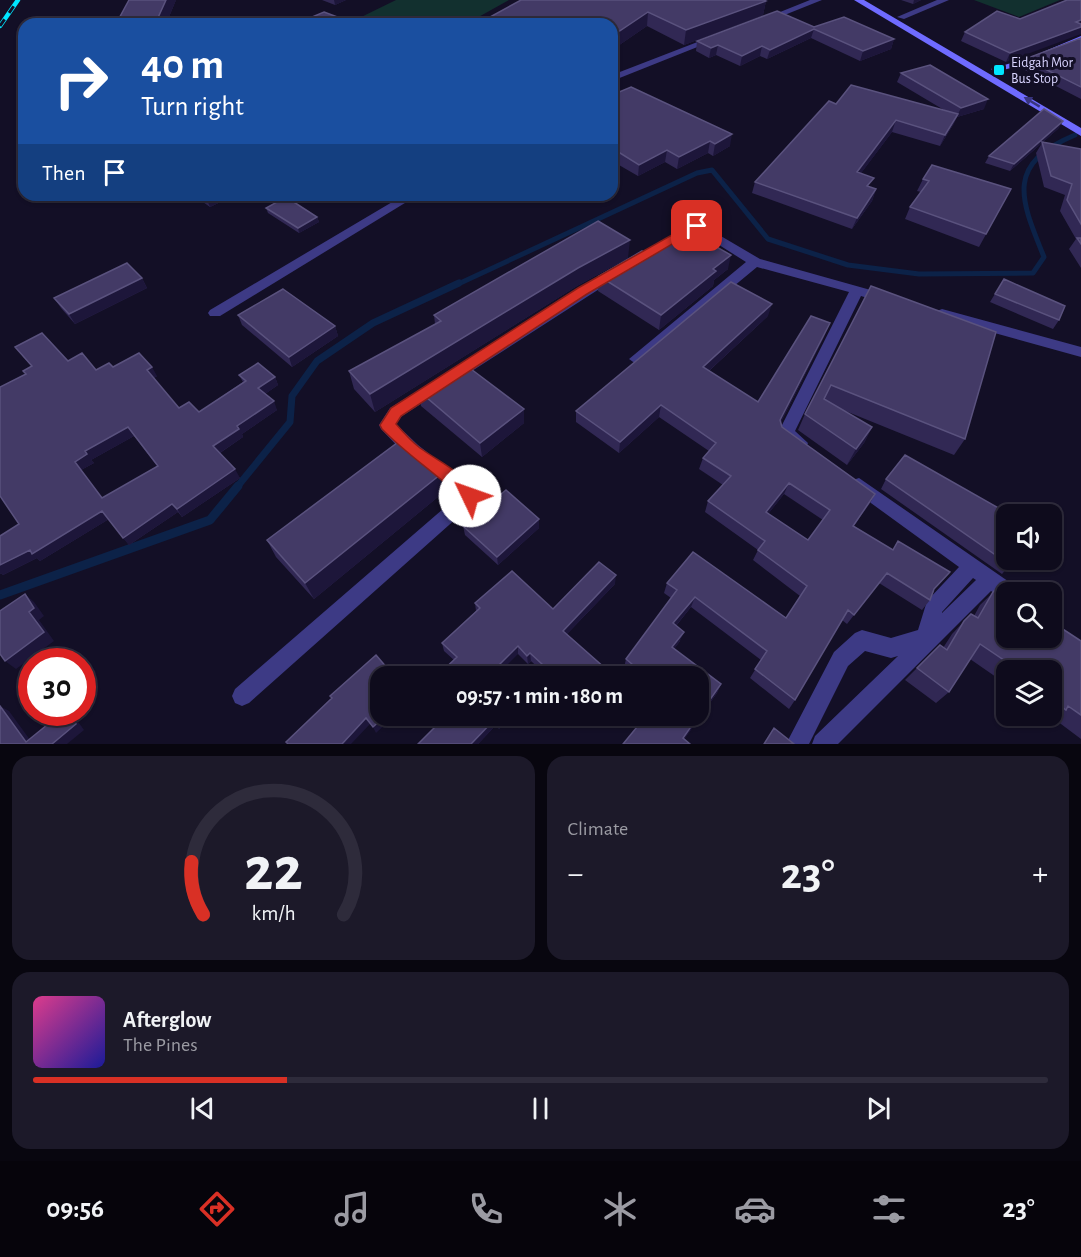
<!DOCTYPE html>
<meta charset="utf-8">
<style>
body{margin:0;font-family:"Alegreya Sans",sans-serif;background:#1c1929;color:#f1f3f6;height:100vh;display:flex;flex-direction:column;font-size:22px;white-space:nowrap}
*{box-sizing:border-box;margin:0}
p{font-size:20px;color:#9b9ba3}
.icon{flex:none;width:33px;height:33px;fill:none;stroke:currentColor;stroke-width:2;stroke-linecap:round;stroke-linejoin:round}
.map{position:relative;height:744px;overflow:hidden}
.panel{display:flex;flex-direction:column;gap:12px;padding:12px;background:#08060f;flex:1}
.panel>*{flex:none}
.guide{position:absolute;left:18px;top:18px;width:600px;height:183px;border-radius:18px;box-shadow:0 2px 4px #0004,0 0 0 2px #2e2b3b;background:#1a4fa0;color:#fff;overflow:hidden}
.tools{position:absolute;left:996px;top:504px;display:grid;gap:12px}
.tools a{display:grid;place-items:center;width:66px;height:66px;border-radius:12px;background:#0e0b1c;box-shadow:0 2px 4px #0004,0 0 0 2px #2e2b3b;font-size:30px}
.speed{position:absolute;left:18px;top:648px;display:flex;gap:12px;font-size:30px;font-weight:700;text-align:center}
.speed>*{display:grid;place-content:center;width:78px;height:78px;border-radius:50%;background:#0e0b1c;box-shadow:0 2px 4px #0004,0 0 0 2px #2e2b3b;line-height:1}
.speed .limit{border:9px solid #d22;background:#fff;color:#111}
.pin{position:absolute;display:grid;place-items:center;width:51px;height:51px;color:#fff;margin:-26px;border-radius:12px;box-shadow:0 3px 9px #0006}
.me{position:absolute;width:66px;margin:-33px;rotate:312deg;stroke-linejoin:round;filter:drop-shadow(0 0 4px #0008)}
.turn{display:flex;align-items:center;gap:21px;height:126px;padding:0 24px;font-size:27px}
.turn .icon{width:78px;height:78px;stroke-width:2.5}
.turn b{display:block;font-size:42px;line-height:51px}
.then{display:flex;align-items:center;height:57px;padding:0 24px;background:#0003;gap:12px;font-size:22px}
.big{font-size:45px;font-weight:700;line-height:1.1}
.panel .widget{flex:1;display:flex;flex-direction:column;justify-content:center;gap:9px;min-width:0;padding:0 21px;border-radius:18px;background:#1c1929}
.panel .dial{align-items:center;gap:0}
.dial svg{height:156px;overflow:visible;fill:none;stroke:#2e2b3b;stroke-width:7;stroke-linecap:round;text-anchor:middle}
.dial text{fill:#f1f3f6;stroke:none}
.song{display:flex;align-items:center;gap:18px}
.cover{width:72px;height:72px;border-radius:9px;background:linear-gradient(135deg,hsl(330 70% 55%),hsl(240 70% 35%))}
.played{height:6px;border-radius:3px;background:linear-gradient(90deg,#d93025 25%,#2e2b3b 25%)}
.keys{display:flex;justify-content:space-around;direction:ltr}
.heat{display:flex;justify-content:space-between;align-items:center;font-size:33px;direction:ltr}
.panel .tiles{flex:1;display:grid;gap:12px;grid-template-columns:1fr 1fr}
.widget:last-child{grid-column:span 2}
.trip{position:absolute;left:370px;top:666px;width:339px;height:60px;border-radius:18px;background:#0e0b1c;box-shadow:0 2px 4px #0004,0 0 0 2px #2e2b3b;font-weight:700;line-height:60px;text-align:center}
.dock{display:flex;height:96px;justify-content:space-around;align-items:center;background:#06040b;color:#9b9ba3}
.dock .icon{width:42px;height:42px}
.dock .active{color:#d93025}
.dock b{font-size:27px;color:#f1f3f6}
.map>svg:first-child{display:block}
.green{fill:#12302f}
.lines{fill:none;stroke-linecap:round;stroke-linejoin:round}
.stream-far2{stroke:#0c2248;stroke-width:5}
.stream-far1{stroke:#0c2248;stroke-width:7}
.stream{stroke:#0c2248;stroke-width:9}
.street{fill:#3d3a85;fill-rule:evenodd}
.secondary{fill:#6f6bff;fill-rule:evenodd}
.rail-casing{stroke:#00e5ff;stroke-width:4.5}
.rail{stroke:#130f26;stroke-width:3;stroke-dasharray:8;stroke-linecap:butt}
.wall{fill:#312854;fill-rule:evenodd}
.shaded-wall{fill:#1d163a}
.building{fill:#433a66;stroke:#5a527e;stroke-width:1.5;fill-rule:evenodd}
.oneway{fill:#38347d}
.route{fill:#d93025;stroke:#8d1f18;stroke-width:1.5}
.poi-dot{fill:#00e5ff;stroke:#130f26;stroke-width:2}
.labels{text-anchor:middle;stroke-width:6;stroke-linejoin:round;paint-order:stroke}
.far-poi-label{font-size:14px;fill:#d9d4ff;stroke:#130f26;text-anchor:start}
</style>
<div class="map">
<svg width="1081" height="744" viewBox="0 0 1081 744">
<rect width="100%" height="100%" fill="#130f26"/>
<path class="green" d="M396,0H509L466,24L351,22Z
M974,0H1060L1019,17Z"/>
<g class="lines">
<path class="stream-far2" d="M456,285L697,173L712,170L768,239L848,265L919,274L1033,273L1044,257C1020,198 1005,164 1075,135"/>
<path class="stream-far1" d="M237,487L290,422L292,396L317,361L373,323L459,283"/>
<path class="stream" d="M0,595L210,520L238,486"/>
<path class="street" d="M810,0H822L767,22L760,20Z
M937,0H949L904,19L897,17Z
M713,36L720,38L612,81V75Z
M404,195H418L220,316H210L208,313L210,310Z
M697,222L760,259L892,296L894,299L887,304L861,296L795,431L808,443L806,448C796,451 783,442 778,433L849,292L757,267L641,363L636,364L629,359L746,262L697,231L674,244H666L664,241Z
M616,268L623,272L621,275L402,416L396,424L418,445L476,491L479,496L476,501L249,703L242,706L235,703L232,696L235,689L458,496L406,455L381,429L379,425L390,408Z
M942,309L1081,347V357L937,317L935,314L937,311Z
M859,478L1015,586L1017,592H1006V600L991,591L838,744H812L815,736L898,656L891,658L865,651L848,666L809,744H786L834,652L855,633L862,630L891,638L918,630L927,601L959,567L853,490L850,485L853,480ZM973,578L976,580L942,613V612Z"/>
<path class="secondary" d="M854,0H864L1081,128V136Z
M1081,36V42L1037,61L996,72L991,69L1031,57Z"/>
<g class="rail-casing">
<path id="rail" d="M0,26L18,0"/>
</g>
<use href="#rail" class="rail"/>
</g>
<path class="wall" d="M176,0L166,24H116Z
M322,0H346L335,5Z
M901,0H921L913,4Z
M1067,0L1006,62L961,41L965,32L1020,19Z
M766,1L763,15L684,45L647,26L612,50V24H481V22Z
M814,27L894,39L891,49L860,61L811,38L767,59L760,56L740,66L716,55L709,58L696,51L697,41Z
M1081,38V99L1021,68L1025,59Z
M901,73L984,109L957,117L953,125L940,146L892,132L861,173L870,187L876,189L872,201L852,229L752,193L755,182L836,104L944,110L897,82Z
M612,95L730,146L713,156L708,153L677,169L665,162L638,176L612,161Z
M1059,128L1043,142L1081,149V268L1069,249L1076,239L1060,211L1065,195L1044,187L1036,153L1042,143L1010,171L985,163L989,156Z
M923,179L1011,189L979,247L905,219L910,207L921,192L917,191Z
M193,195H233V196L210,207Z
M266,208L317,217L319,222L299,233L268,213Z
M646,254L728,269L714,280L713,286L659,330L598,291L599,276Z
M628,258L577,286L375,412L354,389L349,371L435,324L434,315Z
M142,278L147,288L75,324L61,308L54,298Z
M1004,279L1059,320L1053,329L990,302Z
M871,286L965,439L954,455L838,408L872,427L864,443L847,465L798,430L805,414Z
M238,315L335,326L338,336L292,367L242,325Z
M768,316L709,371L758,402L825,335L781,422L782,427L875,494L854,526L892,550L898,541L934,591L930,600L922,610L879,583L847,624L842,620L795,700L789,709L750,678L761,660L691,607L676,626L680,641L674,649L721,684L717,693L684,739L623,744L699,676H633L624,668L626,659L671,598L664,593L667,583L786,618L800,596L753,560L758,550L705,512L708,501L723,485L699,469L703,458L709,451L659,417L619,453L576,422V411ZM784,494L823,520L808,540L768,514Z
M15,347L68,361L96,370L113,367L157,376L154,378L179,408L199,412L243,382L239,375L275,377L278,385L265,394L277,410L242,434L243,437L220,453L240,478L182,517L178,512L129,545L109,519L40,561L37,558L3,575L1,573L0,574V536L19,524L31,366ZM134,436L157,466L102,498L81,470L94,463L91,460Z
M419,391L524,409V423L482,457L421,406Z
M441,474L444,492L314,599L276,557L267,540Z
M886,479L1010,565L1002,574L881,489Z
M539,519V528L498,565L465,535L463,526Z
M1005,581L1006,592L1081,641V739L1053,718L1049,720L1042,716H1052V670H1006V690L994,681L996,677L970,659L949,692L936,703L905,680L940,645L943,648L952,634L971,614L974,616L980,605Z
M615,584L567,634L614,676H547L531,661L528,664L518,654L454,660L444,651L442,643L476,611L475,603L553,609Z
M446,716H513L499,729L496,725L478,744H418Z
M588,716H599L594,721Z"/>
<path class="shaded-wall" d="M166,0H176L166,24H157L156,22Z
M334,0H346L335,5Z
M914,0H921L913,4Z
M766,1L763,15L684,45L686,30Z
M648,12L647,26L612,50V36Z
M1081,20V34L1006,62L1010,53Z
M814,29L811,38L767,59L770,50Z
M894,39L891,49L860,61L863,51Z
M718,45L716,55L709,58L711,48Z
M762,46L760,56L740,66L742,56Z
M988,99L984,109L957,117L953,125L940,146L945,135L957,116L961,108Z
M896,120L892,132L853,184L857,172Z
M1063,121L1059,128L1010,171L1014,164Z
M732,134L730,146L713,156L715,144Z
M710,141L708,153L677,169L679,157Z
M667,150L665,162L638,176L639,165Z
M876,189L872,201L852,229L857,218Z
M217,195H233V196L210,207L207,200Z
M317,217L319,222L299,233L298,228Z
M630,240L628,258L577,286L375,412L370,394L578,268Z
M731,255L728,269L714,280L713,286L659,330L661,315L713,269Z
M142,278L147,288L75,324L69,314Z
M772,304L768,316L700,379L703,367Z
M830,323L825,335L776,432L780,420Z
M335,326L338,336L292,367L289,357Z
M152,367L157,376L152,379L147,370Z
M275,377L278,385L262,396L258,388Z
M274,401L277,410L242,434L243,437L218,454L213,446L237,426Z
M661,405L659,417L619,453L620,442Z
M524,409V423L482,457L480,443Z
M128,427L134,436L91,460L94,463L81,470L75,462L85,451Z
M872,427L864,443L847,465L856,449Z
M235,469L240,478L182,517L177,509Z
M441,474L444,492L314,599L305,583Z
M789,483L784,494L761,523L766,512Z
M875,494L869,505L846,536L853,526Z
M172,504L178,512L129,545L123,538Z
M102,511L109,519L40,561L37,558L3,575L1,573L0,574V565Z
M539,519V528L498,565L497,557Z
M616,575L615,584L563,638V631Z
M25,594L34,602L44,616L39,620L54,641L16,669L5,661L29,612Z
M695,597L691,607L670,633L673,623Z
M684,632L680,641L669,656L672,647Z
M518,646V654L496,676L494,670Z
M530,653L531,661L528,664L527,656Z
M721,684L717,693L681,744L683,738Z
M381,687V696L379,698L376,691Z
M0,706L9,711L33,744L26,742Z
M67,712L74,716L84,730L67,744H52Z
M385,716H394L376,733L373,727Z
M506,716H513L499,729L498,723Z
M595,716H599L594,721Z
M366,718L370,724L351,744H342Z
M495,719L496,725L478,744H471Z"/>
<path class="building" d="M129,0H166L156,22L116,24Z
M521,0H764L766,1L686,30L648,12L612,36V24H486L481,22Z
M1067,0H1081V20L1076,22L1081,24V27L1010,53L965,32L997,11L1020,19Z
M777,11L814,27L844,17L894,39L863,51L814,29L770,50L762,46L742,56L718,45L711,48L697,41Z
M324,12L356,24H305L300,22Z
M1081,38V87L1025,59Z
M930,65L988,99L961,108L901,73Z
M851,85L958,114L945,135L896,120L857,172L874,178L867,186L876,189L857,218L755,182L829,101L836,104Z
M631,87L732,134L715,144L710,141L679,157L667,150L639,165L612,148V95Z
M1044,109L1063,121L1014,164L989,156Z
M1042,142L1081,149V224L1067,200L1072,184L1051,176Z
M932,165L1011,189L986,234L910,207L929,181L923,179Z
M201,195H217L207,200Z
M286,197L317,217L298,228L266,208Z
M598,221L630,240L578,268L370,394L349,371L441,321L434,315Z
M683,228L731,255L713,269L716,271L661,315L599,276L642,251L646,254Z
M1077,238H1081V244Z
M127,263L142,278L69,314L54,298Z
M1004,279L1065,306L1059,320L995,294Z
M731,282L772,304L703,367L758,402L811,316L830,323L780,420L782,427L875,494L853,526L893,550L898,541L950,572L934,589L930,600L887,573L854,615L848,610L795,700L755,669L767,651L695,597L673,623L684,632L672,647L721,684L683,738L690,744H623L646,716H699V676H646L626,659L677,590L667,583L693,552L786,618L807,586L758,550L765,541L708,501L731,476L703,458L716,443L661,405L620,442L576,411ZM789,483L830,510L808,540L766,512Z
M871,286L996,332L965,439L831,385L824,399L872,427L856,449L805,414Z
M283,289L335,326L289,357L238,315Z
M42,333L68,361L82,353L96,370L109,363L113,367L139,353L152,367L147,370L179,408L189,402L199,412L246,381L239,375L258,363L275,377L258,388L274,401L237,426L239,429L213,446L235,469L177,509L172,504L123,538L102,511L32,554L30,550L0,565V536L19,524L0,496V387L26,374L23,371L32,366L15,347ZM128,427L158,466L102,498L75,462L87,454L85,451Z
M463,363L524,409L480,443L419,391Z
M401,440L441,474L305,583L267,540Z
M905,455L1009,514H1006V560H1014L1010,565L886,479Z
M506,490L539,519L497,557L463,526Z
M599,562L616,575L563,631L614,676H555L530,653L527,656L518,646L494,670L500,676H437L457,657L442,643L480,608L475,603L512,571L553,609Z
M1005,581L1026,592H1006V638H1052V622L1081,641V715L1068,706L1066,710L1052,699V670H1010L1008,669L1011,665L980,644L949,692L917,668L940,645L947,650L964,621L971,614L978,618L993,592Z
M25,594L34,608L29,612L44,632L5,661L0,654V611Z
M376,655L394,676H381V687L376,691L381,697V716H385L373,727L366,718L342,744H288L286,742L332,698L330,696Z
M0,706L26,742L63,712H67L76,724L52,744H0Z
M446,716H506L498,723L495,719L471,744H418Z
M774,728L794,744H764Z"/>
<defs><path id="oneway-solid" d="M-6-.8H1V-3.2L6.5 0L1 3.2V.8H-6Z" transform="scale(1.5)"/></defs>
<use class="oneway" href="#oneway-solid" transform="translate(1032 102) rotate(-149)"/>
<path class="route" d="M693,223L703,226L587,294L401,416L396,424C403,432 411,441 420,448C438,461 468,475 478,496L476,501H465C439,475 408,456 382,429L380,425L391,408L578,288Z"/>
<rect class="poi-dot" x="993" y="64" width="12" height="12" rx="3"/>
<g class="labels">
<g class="far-poi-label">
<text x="1011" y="67">Eidgah Mor<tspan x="1011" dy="16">Bus Stop</tspan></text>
</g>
</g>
</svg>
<div class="tools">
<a><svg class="icon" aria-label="sound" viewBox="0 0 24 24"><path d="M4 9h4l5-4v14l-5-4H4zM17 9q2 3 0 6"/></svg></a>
<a><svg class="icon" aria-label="search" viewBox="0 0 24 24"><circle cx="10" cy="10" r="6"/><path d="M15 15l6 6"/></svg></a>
<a><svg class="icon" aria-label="layers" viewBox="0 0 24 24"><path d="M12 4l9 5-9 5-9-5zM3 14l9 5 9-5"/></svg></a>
</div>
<div class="speed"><div class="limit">30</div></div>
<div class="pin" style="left:697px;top:226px;background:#d93025"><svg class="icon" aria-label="arrive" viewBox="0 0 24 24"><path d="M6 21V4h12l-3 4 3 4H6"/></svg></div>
<svg class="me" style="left:470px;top:496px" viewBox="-20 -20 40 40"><circle r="19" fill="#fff"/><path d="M0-13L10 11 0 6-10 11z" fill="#d93025"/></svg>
<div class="trip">09:57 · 1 min · 180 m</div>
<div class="guide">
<div class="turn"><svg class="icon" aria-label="right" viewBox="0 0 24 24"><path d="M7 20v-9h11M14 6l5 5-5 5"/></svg><div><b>40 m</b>Turn right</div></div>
<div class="then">Then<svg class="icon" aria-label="arrive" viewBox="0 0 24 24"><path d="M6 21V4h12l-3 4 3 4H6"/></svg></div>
</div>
</div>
<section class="panel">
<div class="tiles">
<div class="widget dial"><svg viewBox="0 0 100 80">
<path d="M14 69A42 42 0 1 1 86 69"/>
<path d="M14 69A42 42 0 0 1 8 42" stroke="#d93025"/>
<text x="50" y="56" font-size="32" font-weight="700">22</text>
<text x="50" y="72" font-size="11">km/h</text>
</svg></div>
<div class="widget"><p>Climate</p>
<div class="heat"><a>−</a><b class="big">23°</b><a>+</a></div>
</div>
<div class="widget">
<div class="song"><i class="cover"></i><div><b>Afterglow</b><p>The Pines</p></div></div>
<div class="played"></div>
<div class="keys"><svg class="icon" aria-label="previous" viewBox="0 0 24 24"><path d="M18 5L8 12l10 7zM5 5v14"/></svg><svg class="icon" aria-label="pause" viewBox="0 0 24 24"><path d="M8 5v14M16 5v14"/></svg><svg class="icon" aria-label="next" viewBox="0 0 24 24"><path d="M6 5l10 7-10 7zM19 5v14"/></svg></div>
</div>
</div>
</section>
<nav class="dock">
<b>09:56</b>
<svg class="icon active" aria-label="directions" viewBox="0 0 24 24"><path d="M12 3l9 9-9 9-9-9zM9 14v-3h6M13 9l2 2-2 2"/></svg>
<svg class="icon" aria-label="music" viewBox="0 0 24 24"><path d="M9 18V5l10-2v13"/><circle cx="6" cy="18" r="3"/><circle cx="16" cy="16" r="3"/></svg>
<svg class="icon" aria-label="phone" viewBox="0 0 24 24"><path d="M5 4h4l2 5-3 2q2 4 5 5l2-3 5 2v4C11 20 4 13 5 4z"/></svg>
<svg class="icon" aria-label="climate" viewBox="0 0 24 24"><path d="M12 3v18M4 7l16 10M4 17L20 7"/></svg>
<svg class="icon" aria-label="car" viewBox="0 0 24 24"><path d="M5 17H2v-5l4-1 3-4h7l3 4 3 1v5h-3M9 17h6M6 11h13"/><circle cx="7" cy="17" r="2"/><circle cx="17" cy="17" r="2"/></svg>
<svg class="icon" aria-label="filters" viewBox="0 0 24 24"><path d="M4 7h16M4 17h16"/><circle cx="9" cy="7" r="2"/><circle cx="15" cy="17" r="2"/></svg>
<b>23°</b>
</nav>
